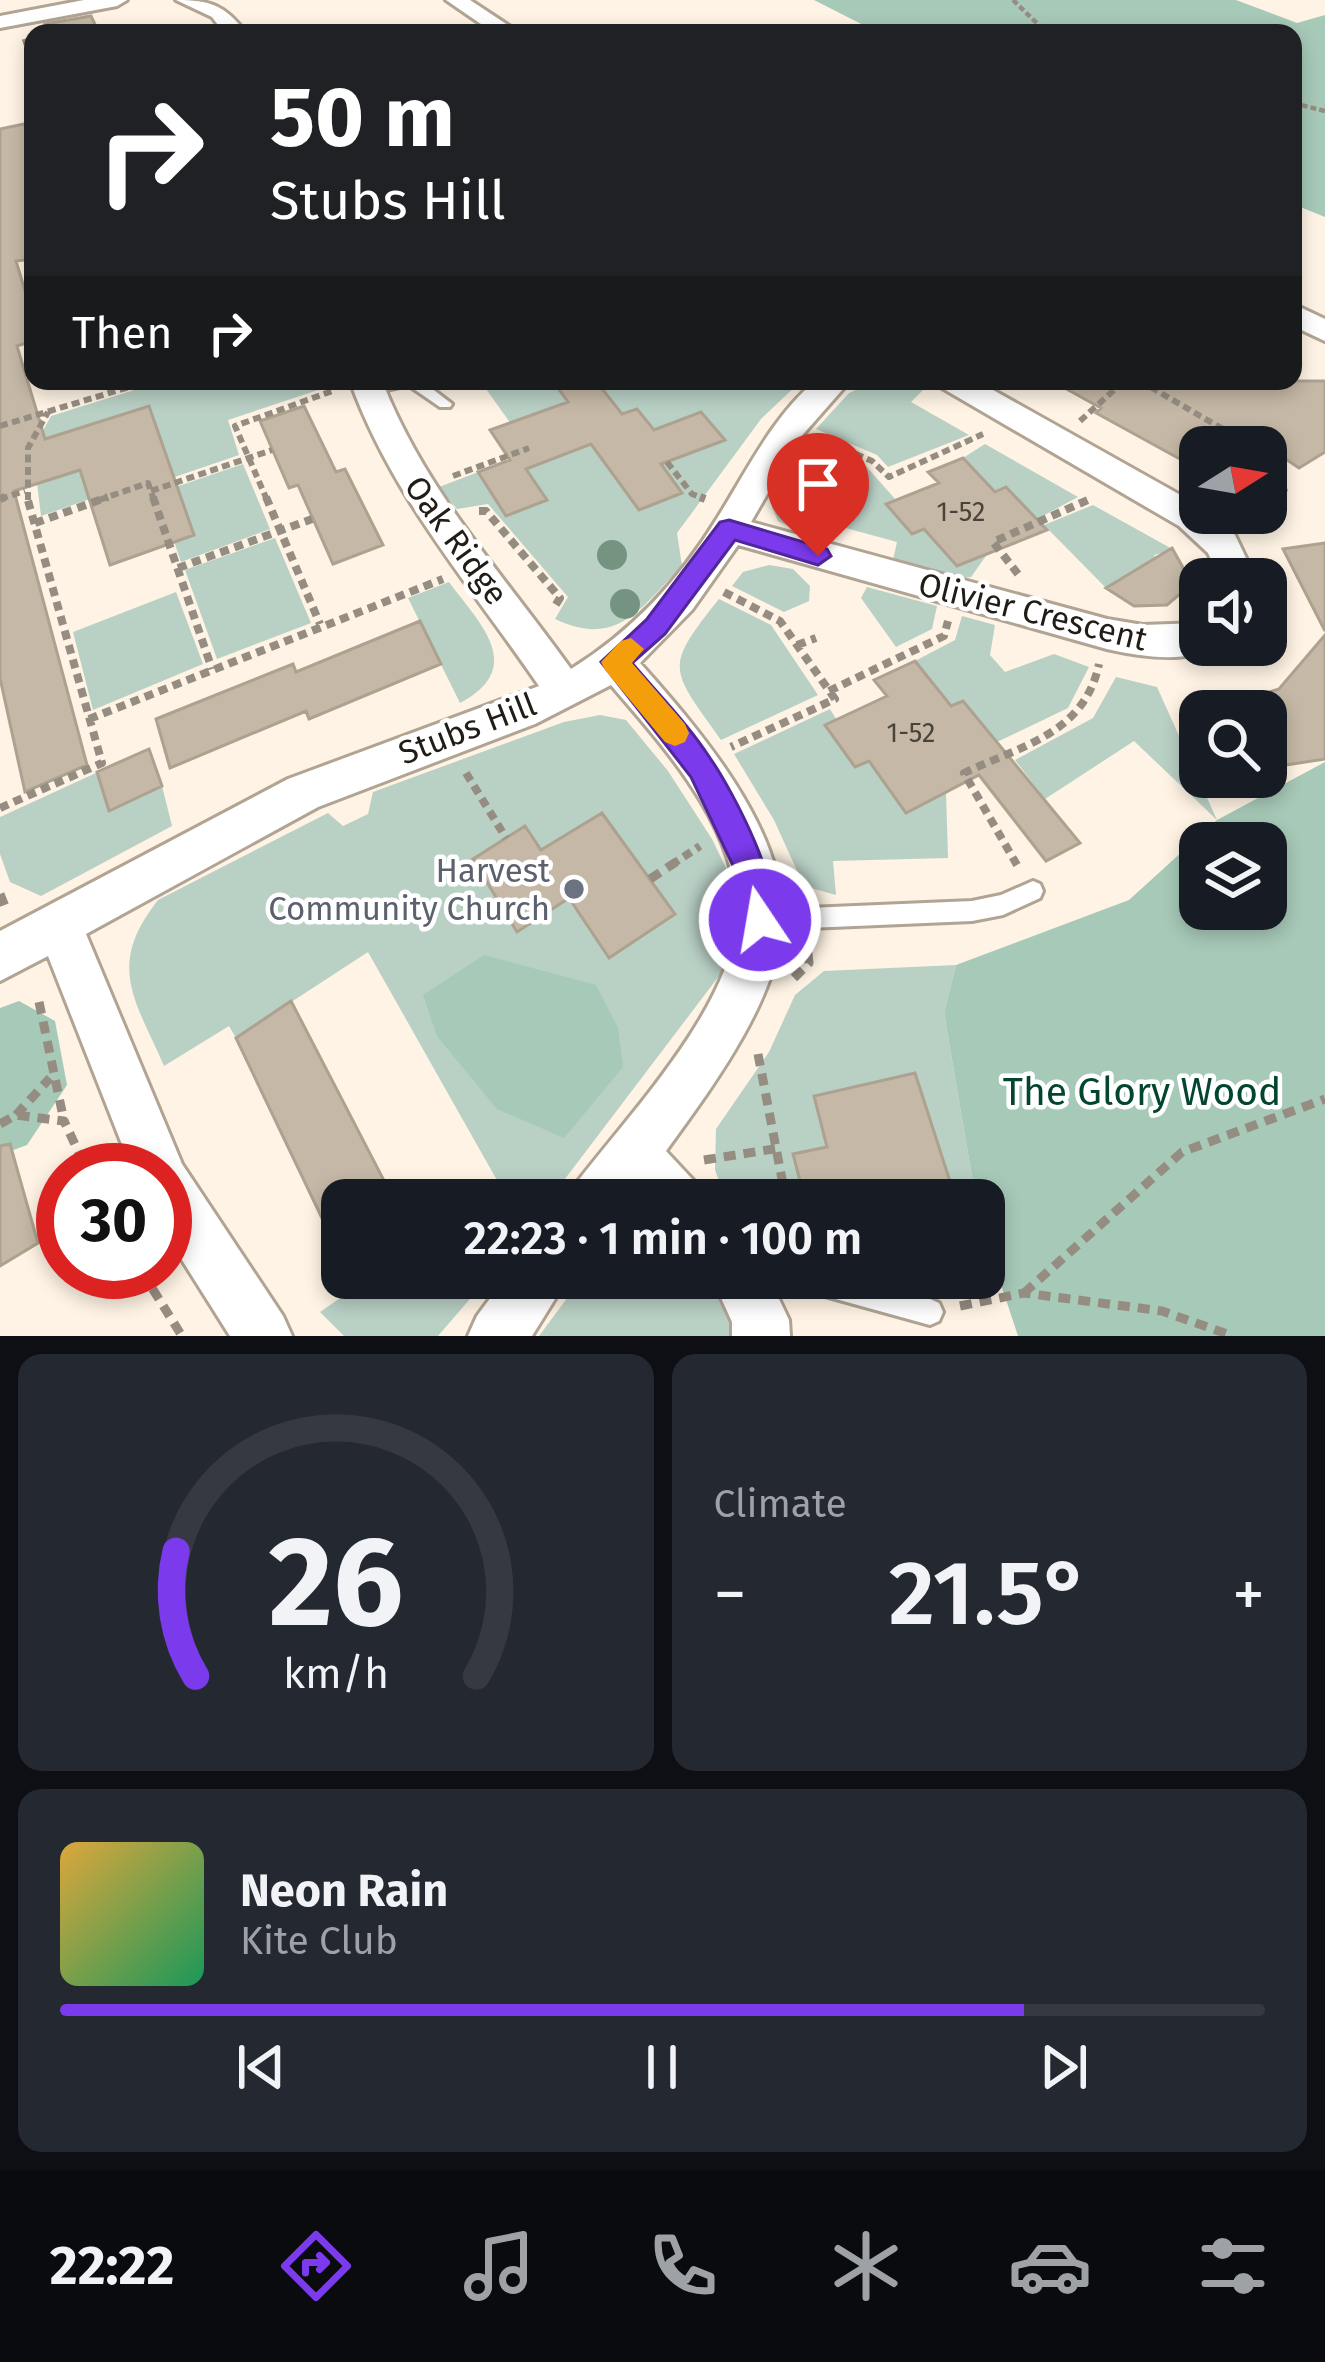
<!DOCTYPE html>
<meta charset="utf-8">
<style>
body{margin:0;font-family:"Fira Sans",sans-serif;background:#242831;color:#f1f3f6;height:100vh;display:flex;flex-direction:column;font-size:45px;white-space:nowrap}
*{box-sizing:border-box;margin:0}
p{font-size:39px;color:#9ea1a6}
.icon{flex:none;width:66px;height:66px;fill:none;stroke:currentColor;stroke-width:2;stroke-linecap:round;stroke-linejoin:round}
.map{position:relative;height:1336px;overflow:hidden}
.panel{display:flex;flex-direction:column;gap:18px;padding:18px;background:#0d0f14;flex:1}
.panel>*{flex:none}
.hud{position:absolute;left:24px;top:24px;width:1278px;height:366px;border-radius:24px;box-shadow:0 6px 18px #0003;background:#202124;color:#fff;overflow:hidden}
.needle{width:78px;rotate:79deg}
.tools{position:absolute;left:1179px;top:426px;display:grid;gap:24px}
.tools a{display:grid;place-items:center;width:108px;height:108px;border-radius:24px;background:#171b24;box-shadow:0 6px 18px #0003;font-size:60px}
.speed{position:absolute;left:36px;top:1143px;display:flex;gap:24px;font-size:60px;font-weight:700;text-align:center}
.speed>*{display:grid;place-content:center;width:156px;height:156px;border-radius:50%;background:#171b24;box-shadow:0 6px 18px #0003;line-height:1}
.speed .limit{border:18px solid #d22;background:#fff;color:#111}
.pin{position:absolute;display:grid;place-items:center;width:102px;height:102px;color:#fff;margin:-123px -51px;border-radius:50% 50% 50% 0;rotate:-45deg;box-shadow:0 0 12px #0007}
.pin .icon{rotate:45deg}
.me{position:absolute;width:132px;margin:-66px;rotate:348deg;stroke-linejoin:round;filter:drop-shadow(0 0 9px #0008)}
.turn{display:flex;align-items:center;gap:42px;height:252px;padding:0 48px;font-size:54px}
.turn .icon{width:156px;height:156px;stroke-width:2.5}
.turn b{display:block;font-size:84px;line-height:102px}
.then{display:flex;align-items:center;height:114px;padding:0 48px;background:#0003;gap:24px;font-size:45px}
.big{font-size:90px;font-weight:600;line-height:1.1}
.panel .card{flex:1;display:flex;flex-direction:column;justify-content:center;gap:18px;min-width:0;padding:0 42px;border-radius:24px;background:#242831}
.panel .dial{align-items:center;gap:0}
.dial svg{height:312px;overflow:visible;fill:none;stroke:#363941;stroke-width:7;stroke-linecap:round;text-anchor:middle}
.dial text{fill:#f1f3f6;stroke:none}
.song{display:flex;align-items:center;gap:36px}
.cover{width:144px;height:144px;border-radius:18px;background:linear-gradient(135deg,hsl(40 70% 55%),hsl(150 70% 35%))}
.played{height:12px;border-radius:6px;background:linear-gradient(90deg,#7c3aed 80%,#363941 80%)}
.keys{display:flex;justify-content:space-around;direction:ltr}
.heat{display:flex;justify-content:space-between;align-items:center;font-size:66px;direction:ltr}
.panel .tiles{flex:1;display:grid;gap:18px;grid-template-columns:1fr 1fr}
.card:last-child{grid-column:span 2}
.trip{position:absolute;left:321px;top:1179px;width:684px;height:120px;border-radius:24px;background:#171b24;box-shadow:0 6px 18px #0003;font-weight:600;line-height:120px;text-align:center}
.tabs{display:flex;height:192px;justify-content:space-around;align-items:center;background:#090b0e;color:#9ea1a6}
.tabs .icon{width:84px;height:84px}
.tabs .on{color:#7c3aed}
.tabs b{font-size:54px;color:#f1f3f6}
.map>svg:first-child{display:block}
.green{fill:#b9d0c5}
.forest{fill:#a7c9b8;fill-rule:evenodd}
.building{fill:#c5b8a6;stroke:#ada18f;stroke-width:3}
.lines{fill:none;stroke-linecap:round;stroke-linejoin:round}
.lane-casing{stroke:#b1a493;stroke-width:6}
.street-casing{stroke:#b1a493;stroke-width:6}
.path-far3{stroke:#968d82;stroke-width:4.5;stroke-dasharray:6 3;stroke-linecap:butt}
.path-far2{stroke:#968d82;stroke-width:6;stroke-dasharray:8 4.5;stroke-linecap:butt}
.path-far1{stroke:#968d82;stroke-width:8;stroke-dasharray:9 6;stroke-linecap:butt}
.path{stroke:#968d82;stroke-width:9;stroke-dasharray:12 8;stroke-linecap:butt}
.lane{fill:#fff;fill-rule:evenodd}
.street{fill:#fff;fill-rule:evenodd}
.tree{fill:#749481}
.route{fill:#7c3aed;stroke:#51269a;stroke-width:3}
.slow{fill:#f59e0b}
.worship-dot{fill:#6b7280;stroke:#fff;stroke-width:4.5}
.labels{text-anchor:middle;stroke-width:9;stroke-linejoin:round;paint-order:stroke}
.number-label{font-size:27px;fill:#4a4339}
.street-label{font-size:33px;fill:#211c15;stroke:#fff}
.worship-label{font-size:33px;fill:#5b616d;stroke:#fff;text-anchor:end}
.near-park-label{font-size:39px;fill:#034630;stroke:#fff}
</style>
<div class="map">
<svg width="1325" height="1336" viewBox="0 0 1325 1336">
<rect width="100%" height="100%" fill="#fef3e4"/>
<path class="green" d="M163,381H325L327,387L228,420L239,455L160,482L156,476L41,516L33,449L51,416Z
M445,381H801L761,419L677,533L682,566C641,607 618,649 555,619L568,597L488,504L457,509L439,487L531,452L481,382L448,389Z
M876,381H909L926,387L911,402L969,435L888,467L877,455L816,429L849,393Z
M808,443L865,465L896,500L887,505L911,533L924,529L956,566L988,553L971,577L952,579L893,560L897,542L802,516L797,531L778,521L772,507Z
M985,444L1078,497L1037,519L1006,487L995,492L963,458Z
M243,464L270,529L181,562L158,493Z
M1093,505L1174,550L1154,555L1161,570L1106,588L1044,525Z
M275,538L311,623L217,659L185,570Z
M769,565L793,569L810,586L809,601L784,612L732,586L743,572Z
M449,582C480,624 527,667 460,703L408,598Z
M867,587L937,606L932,629L896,647L861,598Z
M176,592L203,664L93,710L73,632Z
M719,599L771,625L818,695L721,740C670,668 663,669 719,599Z
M962,616L995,625L990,655L1005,672L1054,654L1089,667L1068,708L997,742L963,701L951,706L915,661L955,640Z
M1116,677L1157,687L1217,820L1134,741L1045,799L1015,760L1093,718Z
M830,709L836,719L825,726L855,767L869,761L906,812L946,792L948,858L833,861L836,895L804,886L774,820L734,754Z
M600,715L626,720L668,771L712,839L726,868L731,923L722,972L549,1200H482L498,1182L368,952L236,1038L229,1026L164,1066C135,999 106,966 158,900L328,813L343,826L368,814L373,792L564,722Z
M96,773L109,810L162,786L172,826L41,896L10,882L0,854V817Z
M956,965L944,1013L976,1200H726L715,1170L716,1129L769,1052L795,995L824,971Z
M369,1278H488L438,1336H344L320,1312Z
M582,1278H713L735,1336H539Z"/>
<path class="forest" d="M814,0H1236L1297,23L1325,15V217L1293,204V33H879Z
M1325,762V1336H1018L984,1233V1200H976L944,1013L956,965L1129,900L1217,820ZM1266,843V909H1200V843Z
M484,955L596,985L618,1028L623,1067L564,1138L497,1109L437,1036L423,995Z
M19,1001L55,1021L67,1085L27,1145L0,1155V1008Z"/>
<path class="building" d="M91,16L99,33H48L45,24Z
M33,122V259L16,261L33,317V341L17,346L45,439L149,406L194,535L110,565L80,470L14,491L87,765L25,792L0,678V129Z
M553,381H596L622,414L637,409L654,430L701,412L725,440L661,464L682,493L639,510L591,444L526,469L547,500L506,516L478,472L510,460L490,430L568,402Z
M1052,381H1325V452L1299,468L1268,447H1200V470L1096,413L1101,408Z
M304,406L336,472L345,469L383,545L333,564L298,485L289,488L260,421Z
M963,458L995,492L1006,487L1047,530L957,566L924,529L912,534L886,504L939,483L928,472Z
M1325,543V631L1283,549Z
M1172,548L1186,573L1180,594L1167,605L1134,606L1106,588Z
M420,621L441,664L309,719L306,711L170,768L156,719L293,664L296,672Z
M1325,635V759L1266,768V693L1279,689Z
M915,661L951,706L963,701L1080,843L1046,861L979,775L906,813L869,761L855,767L825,725L887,696L874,680Z
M149,749L162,786L109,811L97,772Z
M602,813L675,914L609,958L569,898L517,932L473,859L525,826L541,850Z
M291,1001L394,1200H342V1260L236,1038Z
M915,1073L956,1200H805L793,1154L827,1147L814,1096Z
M10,1144L38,1243L0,1266V1146Z"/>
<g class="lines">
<g class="lane-casing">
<path id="lane" d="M384,381H422L452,404L450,407H440L408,385L369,394L362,389L364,386Z
M1033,881L1040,884L1043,891L1040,898L1003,915L972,921L760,930L752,927L749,920L752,913L760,910L972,901L1001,895Z
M794,1278H854L930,1299L939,1303L943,1312L939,1321L930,1325L807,1291L798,1287Z"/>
</g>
<g class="street-casing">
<path id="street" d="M84,0H127L117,6L0,28V16Z
M176,0C210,0 225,5 246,33H224L212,17Z
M446,0H470L520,33H494Z
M1293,304L1325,319V341L1293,326Z
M350,381H382C425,491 503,574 571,669C634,630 680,579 718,517C748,469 772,418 815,381H850L799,439L751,522L1107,619L1143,625L1200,623V645H1216C1189,665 1138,656 1107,649L738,545L692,610L640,663C698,728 788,832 782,924C777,1002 710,1090 666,1151L694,1181L702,1200H639L634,1195L630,1200H570L578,1181C630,1114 728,1010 736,924C744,834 665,748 611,685L535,724L318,807L86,934L182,1164L283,1316L292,1336H230L165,1233V1170H132L48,956L0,981V931L288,779L539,686C470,585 392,497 350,381Z
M937,381H977L1200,506V513H1209L1235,535L1256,579H1220L1208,553L1179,526L942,388Z
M505,1278H568L532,1336H468L477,1316Z
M712,1278H769L789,1320L790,1336H732V1322Z"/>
</g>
<path class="path-far3" d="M1013,0L1047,33
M24,39L33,65
M1293,103L1325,111"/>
<path class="path-far2" d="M1140,381L1254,447
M1080,421L1124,381
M0,426L149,381
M821,439L872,461L889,477L983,434
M1266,456L1278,465L1285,492
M667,462L692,494L705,499
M453,476L529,448
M151,491L272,450
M0,499L25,491
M28,500V448L48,412
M99,500L148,483L154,500
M267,500L235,426L335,390"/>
<path class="path-far1" d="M153,497L212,669
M266,497L320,624
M700,497L705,499
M0,499L5,497
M479,511H486L560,598L553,609
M35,523L108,497
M178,568L312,519
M1018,574L993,542L1090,499
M724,592L780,621L835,699L731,747
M797,645L816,638
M829,691L944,636L948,621
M89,719L443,579
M466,773L506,838
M0,808L102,763L27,497
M671,865L700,846
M1017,865L964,773C1023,745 1084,734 1099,664"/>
<path class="path" d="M650,879L676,862
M0,894L6,909
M794,978L809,963L807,945
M39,1002L64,1121
M758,1054L786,1200
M16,1115L50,1078
M0,1124L16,1115L64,1121L87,1170
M704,1160L780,1148
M142,1272L182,1336
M1024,1293L1182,1152L1325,1099
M960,1306L1024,1293L1162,1311L1233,1336"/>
<use href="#lane" class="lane"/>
<use href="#street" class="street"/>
</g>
<g class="tree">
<circle cx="612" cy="555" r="15"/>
<circle cx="625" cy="604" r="15"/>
</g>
<path class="route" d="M729,520L827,549L831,556L818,565L735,540L665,634L632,663C658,694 688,724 710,758C733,791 787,893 771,931L760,936L749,931L736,872L691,777L601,662L647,619L720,522Z"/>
<path class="slow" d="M631,638L644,649L632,663L685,724L689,733L685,742L675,746L665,742L605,670L601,662L621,641Z"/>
<circle class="worship-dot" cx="574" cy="889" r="12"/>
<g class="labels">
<g class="number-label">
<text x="961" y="521">1-52</text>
<text x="911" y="742">1-52</text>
</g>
<g class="street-label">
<text transform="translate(457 540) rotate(54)" y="12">Oak Ridge</text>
<text transform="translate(1033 611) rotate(14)" y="12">Olivier Crescent</text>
<text transform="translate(467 728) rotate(-21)" y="12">Stubs Hill</text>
</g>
<g class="worship-label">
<text x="550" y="882">Harvest<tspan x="550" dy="38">Community Church</tspan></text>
</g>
<g class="near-park-label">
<text x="1142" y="1105">The Glory Wood</text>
</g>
</g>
</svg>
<div class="tools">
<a><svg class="needle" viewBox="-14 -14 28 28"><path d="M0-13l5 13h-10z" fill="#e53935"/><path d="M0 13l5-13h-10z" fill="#9ea1a6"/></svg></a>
<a><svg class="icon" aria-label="sound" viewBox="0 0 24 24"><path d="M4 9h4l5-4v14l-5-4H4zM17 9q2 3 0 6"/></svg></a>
<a><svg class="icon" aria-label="search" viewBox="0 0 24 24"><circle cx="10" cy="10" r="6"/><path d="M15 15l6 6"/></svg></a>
<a><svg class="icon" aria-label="layers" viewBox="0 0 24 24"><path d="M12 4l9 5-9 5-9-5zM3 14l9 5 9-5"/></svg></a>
</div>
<div class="speed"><div class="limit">30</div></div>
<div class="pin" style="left:818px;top:556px;background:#d93025"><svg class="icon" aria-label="arrive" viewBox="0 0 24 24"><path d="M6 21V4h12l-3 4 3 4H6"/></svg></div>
<svg class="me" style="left:760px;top:920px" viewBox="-20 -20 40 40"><circle r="17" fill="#7c3aed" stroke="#fff" stroke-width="3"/><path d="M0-11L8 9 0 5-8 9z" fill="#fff"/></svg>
<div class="trip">22:23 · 1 min · 100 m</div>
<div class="hud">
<div class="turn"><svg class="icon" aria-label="right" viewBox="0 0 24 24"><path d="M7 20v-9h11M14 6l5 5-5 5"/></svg><div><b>50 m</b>Stubs Hill</div></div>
<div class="then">Then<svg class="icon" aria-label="right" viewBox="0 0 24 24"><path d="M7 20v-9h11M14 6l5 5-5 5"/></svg></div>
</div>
</div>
<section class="panel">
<div class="tiles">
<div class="card dial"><svg viewBox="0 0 100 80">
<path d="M14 69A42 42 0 1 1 86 69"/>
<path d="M14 69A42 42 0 0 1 9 37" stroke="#7c3aed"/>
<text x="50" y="56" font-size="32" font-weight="700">26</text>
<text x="50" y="72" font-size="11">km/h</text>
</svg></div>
<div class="card"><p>Climate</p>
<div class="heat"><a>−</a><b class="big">21.5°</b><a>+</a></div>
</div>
<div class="card">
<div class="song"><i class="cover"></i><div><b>Neon Rain</b><p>Kite Club</p></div></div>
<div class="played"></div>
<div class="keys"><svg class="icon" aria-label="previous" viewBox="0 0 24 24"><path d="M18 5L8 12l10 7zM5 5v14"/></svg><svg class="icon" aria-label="pause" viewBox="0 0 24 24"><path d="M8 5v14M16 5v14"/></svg><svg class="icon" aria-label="next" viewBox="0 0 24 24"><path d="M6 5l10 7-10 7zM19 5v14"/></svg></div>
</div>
</div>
</section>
<nav class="tabs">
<b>22:22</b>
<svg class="icon on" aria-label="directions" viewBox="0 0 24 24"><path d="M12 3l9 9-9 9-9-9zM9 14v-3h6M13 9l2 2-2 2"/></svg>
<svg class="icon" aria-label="music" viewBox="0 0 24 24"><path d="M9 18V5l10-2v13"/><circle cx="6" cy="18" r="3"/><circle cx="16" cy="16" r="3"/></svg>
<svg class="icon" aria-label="phone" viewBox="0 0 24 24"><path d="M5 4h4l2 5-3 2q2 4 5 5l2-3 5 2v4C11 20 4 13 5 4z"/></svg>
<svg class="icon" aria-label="climate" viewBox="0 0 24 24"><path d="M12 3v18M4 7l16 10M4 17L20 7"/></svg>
<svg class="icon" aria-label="car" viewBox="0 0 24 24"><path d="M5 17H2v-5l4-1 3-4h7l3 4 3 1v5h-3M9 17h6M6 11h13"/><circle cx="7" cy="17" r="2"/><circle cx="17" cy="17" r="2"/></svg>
<svg class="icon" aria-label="filters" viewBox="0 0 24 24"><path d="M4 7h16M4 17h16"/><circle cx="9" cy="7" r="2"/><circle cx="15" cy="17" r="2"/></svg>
</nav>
